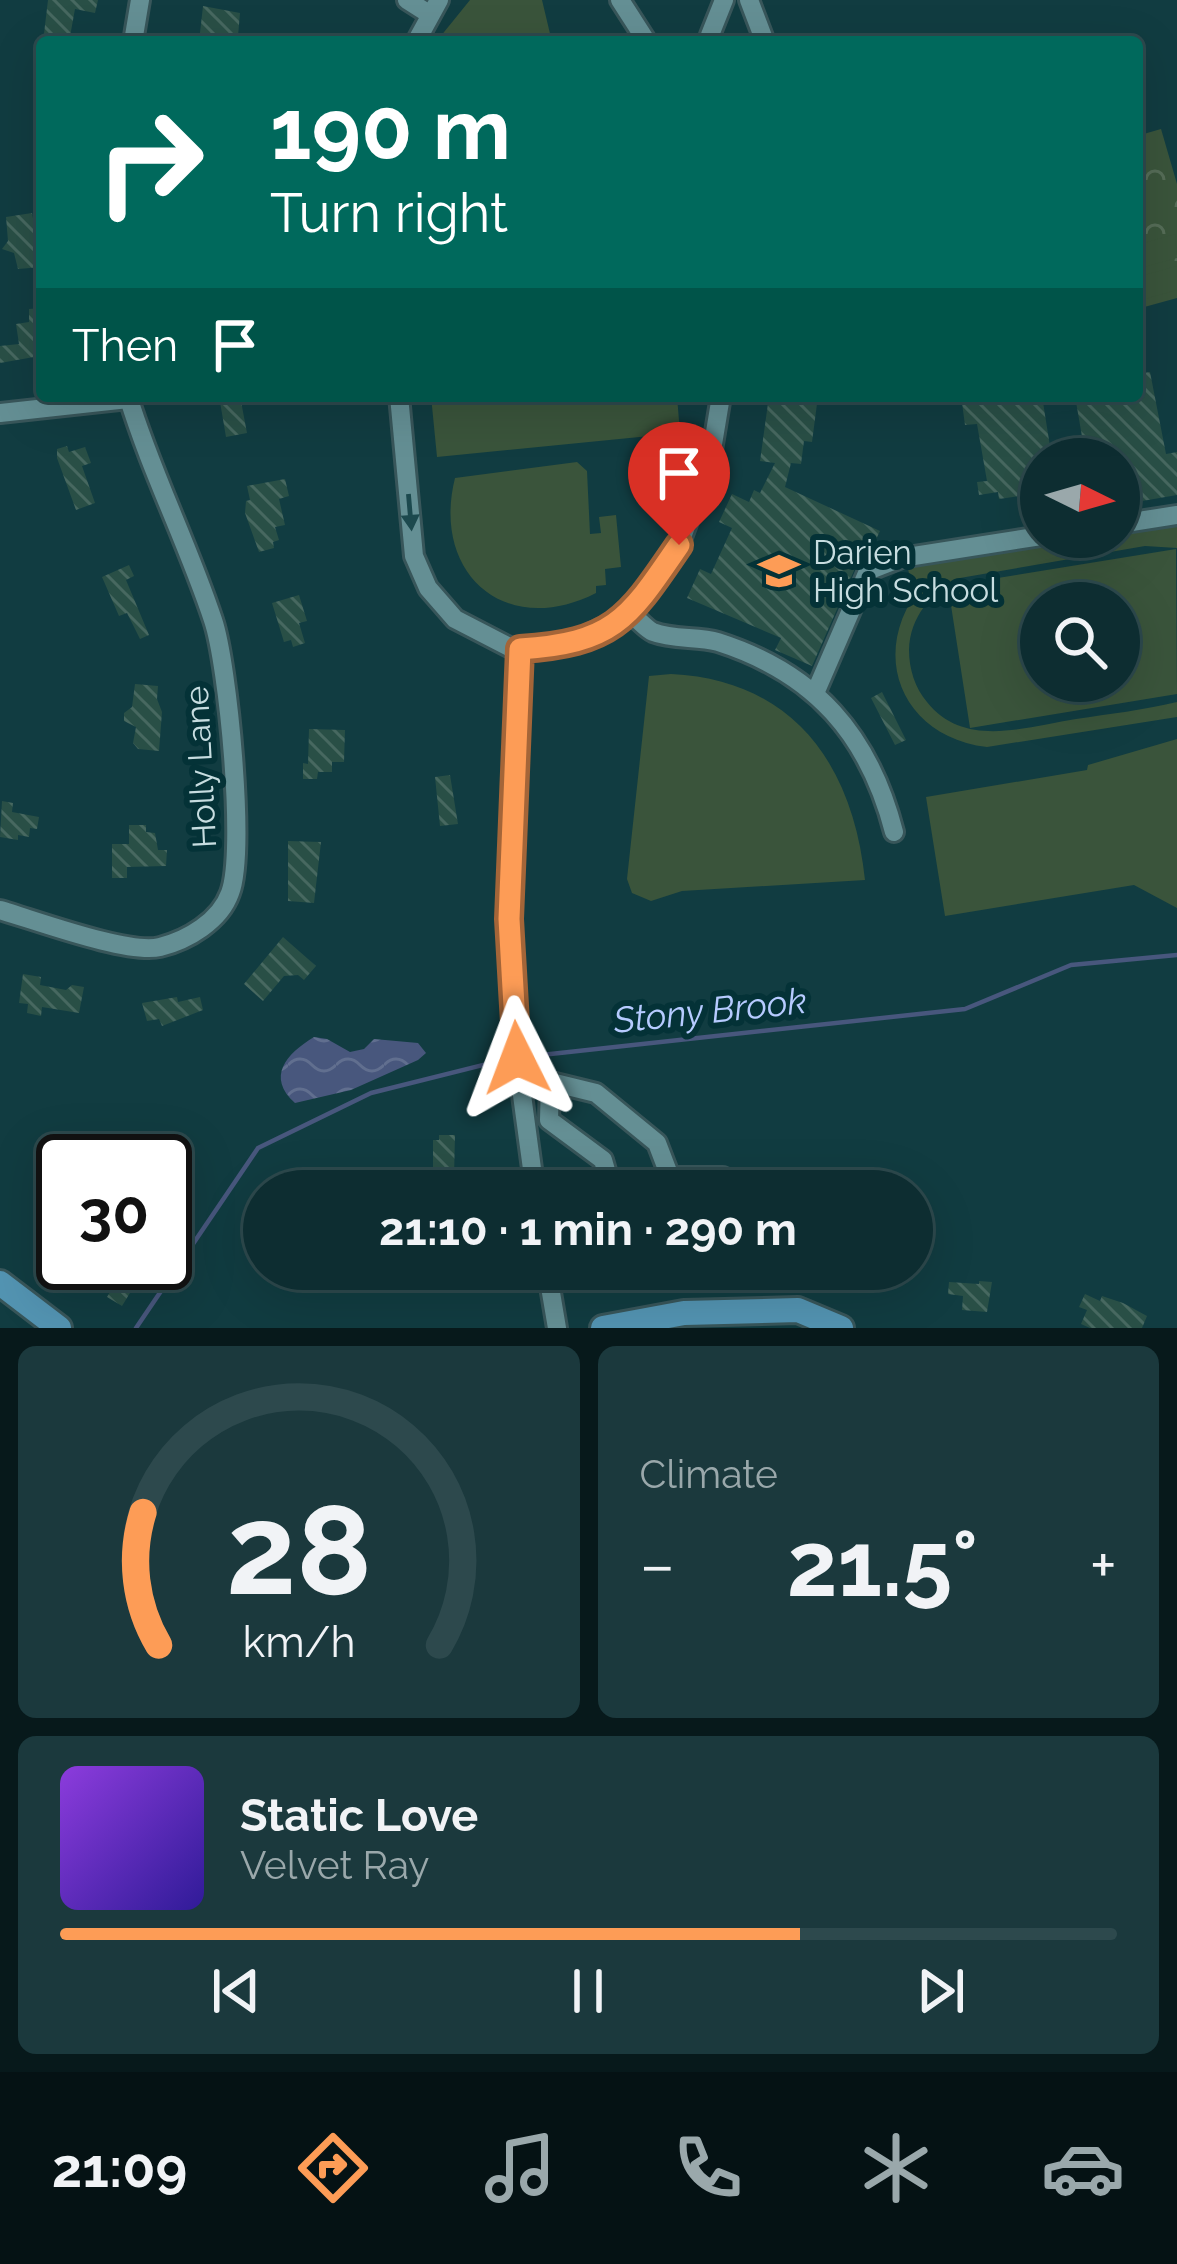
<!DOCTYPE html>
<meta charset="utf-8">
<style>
body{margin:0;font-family:Raleway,sans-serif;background:#1b393d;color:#f1f3f6;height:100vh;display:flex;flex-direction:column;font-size:45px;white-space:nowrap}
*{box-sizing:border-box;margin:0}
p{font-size:39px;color:#9aa8ab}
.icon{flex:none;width:66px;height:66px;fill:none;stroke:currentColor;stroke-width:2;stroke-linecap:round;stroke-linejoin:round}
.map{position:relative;height:1328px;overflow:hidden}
.details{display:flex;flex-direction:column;gap:18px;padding:18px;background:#07191b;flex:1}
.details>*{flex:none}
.top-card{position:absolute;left:36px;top:36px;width:1107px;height:366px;border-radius:12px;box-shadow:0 12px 48px #0002,0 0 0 3px #2d494d;background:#00695c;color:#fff;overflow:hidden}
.needle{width:78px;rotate:95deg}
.tools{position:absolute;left:1020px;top:438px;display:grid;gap:24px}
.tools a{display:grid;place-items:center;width:120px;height:120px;border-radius:50%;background:#0d2d31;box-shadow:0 12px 48px #0002,0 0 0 3px #2d494d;font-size:60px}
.speed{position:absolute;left:36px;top:1134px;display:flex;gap:24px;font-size:60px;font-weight:700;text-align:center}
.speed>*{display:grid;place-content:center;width:156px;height:156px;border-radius:50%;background:#0d2d31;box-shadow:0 12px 48px #0002,0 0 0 3px #2d494d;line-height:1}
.speed .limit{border:6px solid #111;border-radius:18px;background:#fff;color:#111}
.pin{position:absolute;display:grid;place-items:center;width:102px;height:102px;color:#fff;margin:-123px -51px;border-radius:50% 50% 50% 0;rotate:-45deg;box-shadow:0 0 12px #0007}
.pin .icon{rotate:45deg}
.me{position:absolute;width:132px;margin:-66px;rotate:357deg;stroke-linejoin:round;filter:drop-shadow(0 0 9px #0008)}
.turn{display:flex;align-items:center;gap:42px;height:252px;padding:0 36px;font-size:54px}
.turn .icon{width:156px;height:156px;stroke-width:2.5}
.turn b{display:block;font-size:84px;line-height:102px}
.then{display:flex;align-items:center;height:114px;padding:0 36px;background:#0003;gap:24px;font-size:45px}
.big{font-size:90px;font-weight:700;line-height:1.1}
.details .tile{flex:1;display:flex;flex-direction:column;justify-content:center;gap:18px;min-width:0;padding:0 42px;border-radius:18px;background:#1b393d}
.details .dial{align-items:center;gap:0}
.dial svg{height:312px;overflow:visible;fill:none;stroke:#2d494d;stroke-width:7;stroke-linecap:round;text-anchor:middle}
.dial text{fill:#f1f3f6;stroke:none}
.song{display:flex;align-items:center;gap:36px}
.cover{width:144px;height:144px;border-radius:18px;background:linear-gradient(135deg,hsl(270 70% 55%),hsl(250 70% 35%))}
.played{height:12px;border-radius:6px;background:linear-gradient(90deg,#fd9c56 70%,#2d494d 70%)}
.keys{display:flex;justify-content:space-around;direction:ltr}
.heat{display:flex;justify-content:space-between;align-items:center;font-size:66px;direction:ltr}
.details .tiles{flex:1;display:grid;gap:18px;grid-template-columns:1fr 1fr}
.tile:last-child{grid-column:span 2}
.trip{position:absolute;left:243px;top:1170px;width:690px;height:120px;border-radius:60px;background:#0d2d31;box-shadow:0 12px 48px #0002,0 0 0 3px #2d494d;font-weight:700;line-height:120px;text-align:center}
.tabs{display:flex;height:192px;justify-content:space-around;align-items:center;background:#051214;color:#9aa8ab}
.tabs .icon{width:84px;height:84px}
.tabs .current{color:#fd9c56}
.tabs b{font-size:54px;color:#f1f3f6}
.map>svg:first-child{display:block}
.park{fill:url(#park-crowns)}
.garden{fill:#3a543b;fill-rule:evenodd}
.water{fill:url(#water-waves)}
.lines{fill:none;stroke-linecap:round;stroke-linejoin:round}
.stream{stroke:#48577d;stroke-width:4.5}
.building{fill:url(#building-back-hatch)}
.minor-casing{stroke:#38565a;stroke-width:24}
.major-casing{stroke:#38565a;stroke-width:30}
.minor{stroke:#648f94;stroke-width:18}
.major{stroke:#5394b2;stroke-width:24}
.oneway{fill:#1c494e}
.route-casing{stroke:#a46538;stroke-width:30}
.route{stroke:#fd9c56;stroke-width:21}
.labels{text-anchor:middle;stroke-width:12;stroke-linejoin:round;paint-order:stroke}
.poi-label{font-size:33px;fill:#c7dde0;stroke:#043237;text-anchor:start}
.street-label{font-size:33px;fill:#c7dde0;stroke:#043237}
.water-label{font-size:36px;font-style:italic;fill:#b6cbff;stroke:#043237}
</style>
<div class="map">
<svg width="1177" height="1328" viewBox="0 0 1177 1328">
<defs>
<pattern id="park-crowns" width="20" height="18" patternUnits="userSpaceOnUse" patternTransform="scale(3)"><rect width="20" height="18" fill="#3a543b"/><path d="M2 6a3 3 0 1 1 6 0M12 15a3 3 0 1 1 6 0" fill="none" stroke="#556c57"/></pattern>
<pattern id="water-waves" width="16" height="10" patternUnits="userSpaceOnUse" patternTransform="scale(3)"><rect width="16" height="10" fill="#48577d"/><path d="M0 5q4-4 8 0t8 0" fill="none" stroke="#616f8f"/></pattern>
<pattern id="building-back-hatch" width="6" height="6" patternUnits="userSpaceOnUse" patternTransform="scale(3)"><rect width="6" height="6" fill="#294f46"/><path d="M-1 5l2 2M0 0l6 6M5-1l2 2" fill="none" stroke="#476860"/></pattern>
</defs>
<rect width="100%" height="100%" fill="#113c41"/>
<path class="park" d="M1161,129L1177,184V298L1137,309V136Z"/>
<path class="garden" d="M470,0H542L552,42H436Z
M1175,234L1177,258L1137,269V245Z
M1177,266V290L1141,300L1137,277Z
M431,396H677L680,433L437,457Z
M577,462L587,471L590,534L601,533L599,517L616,515L621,567L605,569L606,585L596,586V593C506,639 431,574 455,478Z
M1177,521V548L1145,546L960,578C931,592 910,617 909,650C909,669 915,688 927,702C964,749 1026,727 1076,719C1109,714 1144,710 1177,702V717L987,747C899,736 867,650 924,583H911L907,564L1075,537H1119V530Z
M1176,549L1177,694L970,728L948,586ZM1041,603H1119V681H1041Z
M671,674C794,680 853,765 865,880L682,891L651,901L632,893L627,879L649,676Z
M1177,739V908L1134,885L945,916L926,797L1087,770L1088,765Z"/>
<path class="water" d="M314,1037L327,1039L350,1052L364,1049L374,1039L418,1043L426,1053L418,1060L351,1090L295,1103C266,1077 286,1054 314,1037Z"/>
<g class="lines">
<path class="stream" d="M523,1057L965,1009L1071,965L1177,955
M136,1328L258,1148L371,1093L511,1058"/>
</g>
<path class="building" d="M48,0H98L95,13L75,9L69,42H43Z
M203,6L240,13L238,36L222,35L221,42H199Z
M32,213L42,267L18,269L14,253L2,249L8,241L6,217Z
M42,308V346L33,347L34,357L0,363V346L19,344L16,324L29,322V309Z
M1150,372L1166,454L1177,452V495L1119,505V459H1055L1054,452L1084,448L1075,396H1137V374Z
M219,396H240L247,433L226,437Z
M769,396H818L812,442L804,441L801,464L791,463L785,487L880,531L868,556L862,554L856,566L812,666L775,650L781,638L687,598L700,569L711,574L732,528L719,522L732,494L749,502L754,490L760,493L775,463L760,461Z
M973,396H1042L1052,459H1041V493L999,499L998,492L979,495L977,482L987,481L977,424L965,425L962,403L974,401Z
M67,446L69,452L85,447L91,463L82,466L95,503L76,510L57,458V449Z
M285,479L289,496L279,499L285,525L275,527L279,540L273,542L274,548L259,552L245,513L246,501L250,500L247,486Z
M129,565L134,576L126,580L149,635L140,639L127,613L119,616L102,577Z
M299,595L307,621L299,623L305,643L293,647L291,640L284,642L272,603Z
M135,684L158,686L157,699L162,712L159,751L138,749L133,743L136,727L124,721V713L132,707Z
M882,692L906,740L895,745L871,698Z
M309,729L345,730L344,762H332V772H318L317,779H303V763L308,764Z
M450,775L458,824L440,826L435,777Z
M2,801L13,803L12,812L39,817L37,829L30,828L29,837L18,835V840L0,837Z
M129,825H146V832L155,833L158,850H167L166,866L127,867V878H112V844H129Z
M288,841L321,842L314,903L288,901Z
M283,937L316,966L304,980L298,975L284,976L263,1001L244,984Z
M23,974L41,977L40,985L66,990L72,985L84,987L79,1013L42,1007L41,1016L27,1013L28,1004L19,1003Z
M177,997L178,1002L200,997L203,1010L162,1026L159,1019L147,1021L142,1003Z
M439,1135H455L454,1177L433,1178V1140H439Z
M128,1263L144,1270L122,1306L107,1297Z
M979,1281L992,1282L987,1312L962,1310L963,1296L948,1294L949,1282L979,1284Z
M1085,1294L1100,1301L1102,1296L1123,1303L1147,1316L1142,1328H1090L1081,1324L1087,1310L1079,1307Z"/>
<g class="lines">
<g class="minor-casing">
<path id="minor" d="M407,0L429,14
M620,0L647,42
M749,0L765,42
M133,42L140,0
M416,42L439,0
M711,42L710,35L724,0
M399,396L414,556L428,588L455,619L513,649L564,646L631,614L679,545L710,462L721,396
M0,413L128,399
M1119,524L1177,515
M631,614C638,619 646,629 653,632C673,640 698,636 718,642C815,673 869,735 894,832
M520,649L509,919L517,1058L535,1191
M816,691L868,571L901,558L1041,536
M0,910C35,920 129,955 160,947C188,940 220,921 230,893C246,852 228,664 213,620C188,544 151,472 128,396
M520,1080L555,1083L596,1093L657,1143L670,1177
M550,1082L549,1120L603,1160L611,1188
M644,1191L670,1177H723
M547,1269L557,1328"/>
</g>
<g class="major-casing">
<path id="major" d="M0,1283L59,1328
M603,1328L684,1313L798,1310L841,1328"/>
</g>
<use href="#minor" class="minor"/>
<use href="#major" class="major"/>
</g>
<defs><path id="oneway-solid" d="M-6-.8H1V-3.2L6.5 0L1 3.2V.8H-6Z" transform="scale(3)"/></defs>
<use class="oneway" href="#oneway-solid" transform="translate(410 512) rotate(85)"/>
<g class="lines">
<g class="route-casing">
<path id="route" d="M517,1058L509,919L520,649C615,643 629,618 679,545"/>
</g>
<use href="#route" class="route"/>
</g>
<defs>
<g id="school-bare" transform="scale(3.24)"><path d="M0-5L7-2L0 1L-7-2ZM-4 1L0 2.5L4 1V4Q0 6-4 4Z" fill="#fd9c56" stroke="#043237" stroke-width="2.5" paint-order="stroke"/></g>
</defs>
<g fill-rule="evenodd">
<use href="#school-bare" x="779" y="571"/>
</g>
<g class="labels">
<g class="poi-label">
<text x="813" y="564">Darien<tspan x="813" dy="38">High School</tspan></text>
</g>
<g class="street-label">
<text transform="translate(200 767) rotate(-93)" y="12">Holly Lane</text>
</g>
<g class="water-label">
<text transform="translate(710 1010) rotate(-6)" y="13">Stony Brook</text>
</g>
</g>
</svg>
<div class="tools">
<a><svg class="needle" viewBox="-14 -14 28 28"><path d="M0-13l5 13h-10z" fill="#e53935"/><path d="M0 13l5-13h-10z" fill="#9aa8ab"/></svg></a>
<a><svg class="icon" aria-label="search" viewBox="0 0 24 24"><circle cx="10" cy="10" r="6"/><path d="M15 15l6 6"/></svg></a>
</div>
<div class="speed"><div class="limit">30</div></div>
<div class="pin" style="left:679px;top:545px;background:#d93025"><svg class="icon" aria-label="arrive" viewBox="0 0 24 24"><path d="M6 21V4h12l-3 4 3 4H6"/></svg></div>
<svg class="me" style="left:517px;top:1058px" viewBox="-20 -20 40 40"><path d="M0-17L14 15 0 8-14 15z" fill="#fd9c56" stroke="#fff" stroke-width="4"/></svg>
<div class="trip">21:10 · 1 min · 290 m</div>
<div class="top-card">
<div class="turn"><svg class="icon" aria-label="right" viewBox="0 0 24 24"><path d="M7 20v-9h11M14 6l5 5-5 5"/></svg><div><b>190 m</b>Turn right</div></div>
<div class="then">Then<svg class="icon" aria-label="arrive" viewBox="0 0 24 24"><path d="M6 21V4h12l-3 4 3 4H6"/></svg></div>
</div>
</div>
<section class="details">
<div class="tiles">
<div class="tile dial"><svg viewBox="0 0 100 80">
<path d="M14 69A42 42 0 1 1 86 69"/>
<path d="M14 69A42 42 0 0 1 10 35" stroke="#fd9c56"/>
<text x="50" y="56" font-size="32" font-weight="700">28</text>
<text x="50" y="72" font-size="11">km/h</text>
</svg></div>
<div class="tile"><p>Climate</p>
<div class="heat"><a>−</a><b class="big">21.5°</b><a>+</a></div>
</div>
<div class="tile">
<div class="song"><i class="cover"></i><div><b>Static Love</b><p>Velvet Ray</p></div></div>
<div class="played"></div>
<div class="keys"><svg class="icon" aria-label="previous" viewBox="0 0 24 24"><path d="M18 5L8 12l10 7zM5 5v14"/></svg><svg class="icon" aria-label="pause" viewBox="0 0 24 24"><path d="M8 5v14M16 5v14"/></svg><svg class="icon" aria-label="next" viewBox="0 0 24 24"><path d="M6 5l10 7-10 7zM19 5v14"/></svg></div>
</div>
</div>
</section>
<nav class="tabs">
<b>21:09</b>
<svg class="icon current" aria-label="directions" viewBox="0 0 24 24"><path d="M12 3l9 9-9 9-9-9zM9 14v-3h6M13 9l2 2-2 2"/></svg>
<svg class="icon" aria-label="music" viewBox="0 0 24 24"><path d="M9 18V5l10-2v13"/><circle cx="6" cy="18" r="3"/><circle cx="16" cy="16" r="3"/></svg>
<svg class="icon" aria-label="phone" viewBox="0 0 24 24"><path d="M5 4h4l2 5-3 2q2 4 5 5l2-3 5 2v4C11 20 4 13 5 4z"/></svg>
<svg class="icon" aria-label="climate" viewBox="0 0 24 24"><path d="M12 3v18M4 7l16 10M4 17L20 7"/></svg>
<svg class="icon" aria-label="car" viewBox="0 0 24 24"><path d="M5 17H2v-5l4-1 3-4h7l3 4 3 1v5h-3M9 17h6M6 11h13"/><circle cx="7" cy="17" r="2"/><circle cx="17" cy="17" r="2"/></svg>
</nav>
